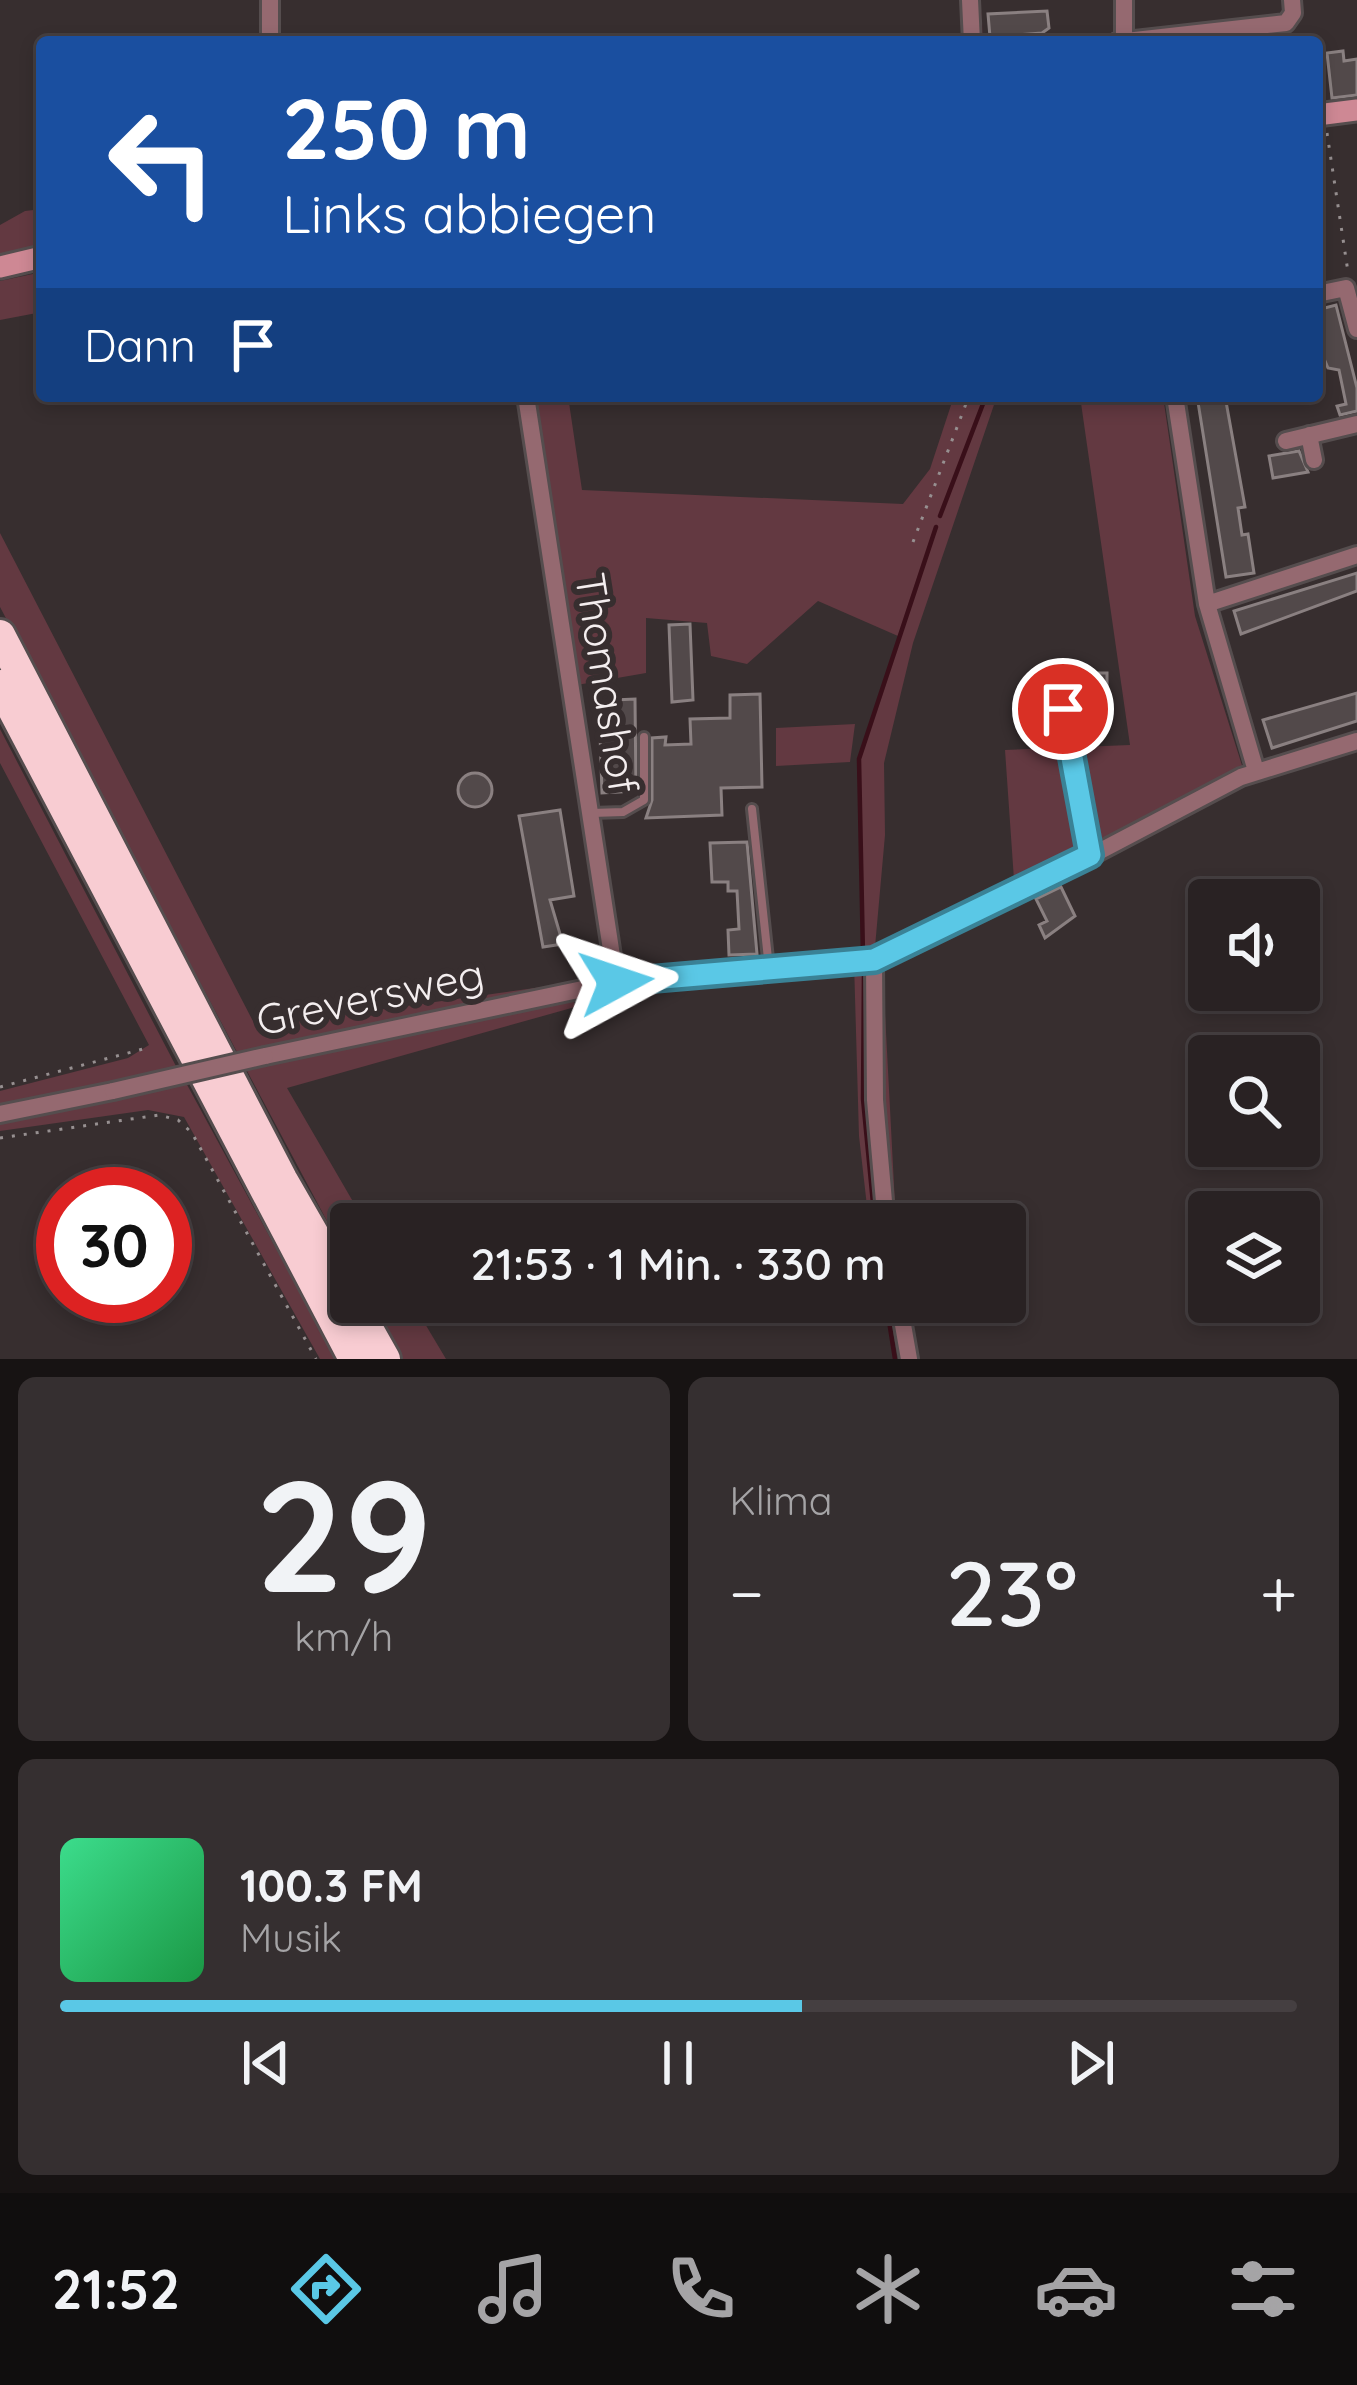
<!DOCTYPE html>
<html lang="de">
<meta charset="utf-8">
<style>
body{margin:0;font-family:Quicksand,sans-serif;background:#352f30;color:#f1f3f6;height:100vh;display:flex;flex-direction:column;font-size:45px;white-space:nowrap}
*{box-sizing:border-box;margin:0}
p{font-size:39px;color:#a5a4a6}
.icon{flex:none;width:66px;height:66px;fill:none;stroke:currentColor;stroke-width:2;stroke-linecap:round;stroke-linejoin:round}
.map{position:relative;height:1359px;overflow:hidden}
.panel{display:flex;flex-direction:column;gap:18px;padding:18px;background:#171313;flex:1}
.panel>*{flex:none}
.banner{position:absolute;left:36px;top:36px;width:1287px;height:366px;border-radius:12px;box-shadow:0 6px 18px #0003,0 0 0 3px #453f41;background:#1a4fa0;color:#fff;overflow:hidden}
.fabs{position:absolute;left:1188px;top:879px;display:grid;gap:24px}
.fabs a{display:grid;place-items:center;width:132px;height:132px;border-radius:12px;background:#292223;box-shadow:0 6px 18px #0003,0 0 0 3px #453f41;font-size:60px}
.speed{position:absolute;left:36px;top:1167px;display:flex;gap:24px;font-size:60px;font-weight:700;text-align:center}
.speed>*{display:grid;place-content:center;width:156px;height:156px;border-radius:50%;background:#292223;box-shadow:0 6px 18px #0003,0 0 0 3px #453f41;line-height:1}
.speed .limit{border:18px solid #d22;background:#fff;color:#111}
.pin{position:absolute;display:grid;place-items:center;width:102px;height:102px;color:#fff;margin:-51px;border:6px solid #fff;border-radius:50%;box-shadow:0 3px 12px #0007}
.me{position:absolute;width:132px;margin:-66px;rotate:85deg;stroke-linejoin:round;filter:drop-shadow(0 0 9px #0008)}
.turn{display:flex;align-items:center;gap:42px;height:252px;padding:0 48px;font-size:54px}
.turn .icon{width:156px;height:156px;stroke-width:2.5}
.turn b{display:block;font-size:84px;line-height:102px}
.then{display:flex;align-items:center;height:114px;padding:0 48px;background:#0003;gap:24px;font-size:45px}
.big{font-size:90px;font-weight:600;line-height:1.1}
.panel .tile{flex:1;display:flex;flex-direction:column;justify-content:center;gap:18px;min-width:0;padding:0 42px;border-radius:18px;background:#352f30}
.panel .dial{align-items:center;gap:0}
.dial b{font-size:156px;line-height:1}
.song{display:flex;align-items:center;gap:36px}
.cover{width:144px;height:144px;border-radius:18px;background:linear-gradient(135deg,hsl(150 70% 55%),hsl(140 70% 35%))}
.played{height:12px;border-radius:6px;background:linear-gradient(90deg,#5ac8e6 60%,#453f41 60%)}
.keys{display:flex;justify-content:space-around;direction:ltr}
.heat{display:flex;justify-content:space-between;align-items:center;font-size:66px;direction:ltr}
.panel .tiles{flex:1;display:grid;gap:18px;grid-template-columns:1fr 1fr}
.tile:last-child{grid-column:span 2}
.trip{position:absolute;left:330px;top:1203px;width:696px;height:120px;border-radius:12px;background:#292223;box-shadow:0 6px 18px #0003,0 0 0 3px #453f41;font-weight:600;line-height:120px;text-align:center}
.dock{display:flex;height:192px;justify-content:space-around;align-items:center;background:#100e0e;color:#a5a4a6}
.dock .icon{width:84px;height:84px}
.dock .active{color:#5ac8e6}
.dock b{font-size:54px;color:#f1f3f6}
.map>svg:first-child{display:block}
.green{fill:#633941}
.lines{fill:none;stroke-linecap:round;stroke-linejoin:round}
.stream{stroke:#390f19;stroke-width:4.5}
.building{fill:#52494a;stroke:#8a8081;stroke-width:3}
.service-casing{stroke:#554d4e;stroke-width:14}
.minor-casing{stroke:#554d4e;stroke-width:22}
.secondary-casing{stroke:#554d4e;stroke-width:27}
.motorway-casing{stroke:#554d4e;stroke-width:36}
.path{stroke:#979091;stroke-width:3;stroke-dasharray:3 9;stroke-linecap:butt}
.service{stroke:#956970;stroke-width:8}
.minor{stroke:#956970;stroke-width:16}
.secondary{stroke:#ce8894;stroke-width:21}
.motorway{stroke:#f8ccd2;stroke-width:30}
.minor-bridge-casing{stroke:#554d4e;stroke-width:22;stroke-linecap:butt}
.minor-bridge{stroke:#956970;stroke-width:16}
.route-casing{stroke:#3a8296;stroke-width:30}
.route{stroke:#5ac8e6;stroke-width:21}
.labels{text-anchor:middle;stroke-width:12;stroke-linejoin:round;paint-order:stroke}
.street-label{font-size:42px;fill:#f4eeef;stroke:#372e2f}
</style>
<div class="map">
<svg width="1357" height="1359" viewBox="0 0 1357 1359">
<rect width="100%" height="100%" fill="#372e2f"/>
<path class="green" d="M42,209V252L0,260V225L25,211Z
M42,272V312L0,320V281Z
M526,396H568L582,490L903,504L930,469L954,396H997L913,643L884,763L885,835L874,958L882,955L896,1224H869L859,1136L854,962L864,960L859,759L898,636L818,601L747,664L711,656L707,623L646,618V673L571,686Z
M1080,396H1163L1195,616L1245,775L1015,894L1005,750L1130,745Z
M0,533L256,1027L570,983L575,1007L287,1088L366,1224H351V1266L0,607Z
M855,724L850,762L776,766V728Z
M0,729L178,1070L0,1107V1091L128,1058L149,1045L0,763Z
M185,1081L336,1359H320L184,1117L148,1110L0,1131V1119Z
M370,1302H412L446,1359H401Z"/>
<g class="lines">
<path class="stream" d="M979,12L981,42
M940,516L986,396
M863,956L859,759L936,527
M864,972L863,1099L875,1224
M886,1302L895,1359"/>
</g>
<path class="building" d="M1047,11L1049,28L1042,33L990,37L988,14Z
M1343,51L1344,61L1357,59V95L1332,98L1327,53Z
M1336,305L1357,388V411L1340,415L1337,406L1346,404L1339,370L1328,368L1317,342V310Z
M1197,396H1225L1245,507L1238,508L1242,535L1248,534L1254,573L1226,577Z
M1299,451L1308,472L1273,478L1269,456Z
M1357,573V591L1241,634L1234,611Z
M690,624L693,700L672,702L669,625Z
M1035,673H1107V712H1086L1083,692H1050V724H1037Z
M1357,693V721L1272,748L1263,720Z
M760,694L762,787L721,788L722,815L646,818L652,800V738L666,737L665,745L691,744L690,719L730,718V695Z
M635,699L636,791L602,793L600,734L615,733L614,700Z
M458 790a17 17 0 1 1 34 0a17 17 0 1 1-34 0Z
M560,810L574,896L550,900L563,944L543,947L519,816Z
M747,842L757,954L729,955L728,930L739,929L737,891H728V882H712L710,843Z
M1061,887L1075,916L1045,938L1039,925L1047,921L1036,899Z"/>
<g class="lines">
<g class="service-casing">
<path id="service" d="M1063,709L1089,854
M752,809L769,968
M592,813L623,812L644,800V737"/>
</g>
<g class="minor-casing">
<path id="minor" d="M270,0V42
M970,0L972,42
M1117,42L1286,23L1293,13L1292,0
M1124,42V0
M1317,294L1346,288L1357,329
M526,396L616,982
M1175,396L1207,604L1256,771
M1309,435L1314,460
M1286,441L1357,424
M1207,604L1357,555
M874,960L875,1100L886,1224
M265,1056L616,982L874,960L1045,880L1241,777L1357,741
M0,1114L113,1091
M899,1302L909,1359"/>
</g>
<g class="secondary-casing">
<path id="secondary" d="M1317,115L1357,110
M0,267L42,257"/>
</g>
<g class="motorway-casing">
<path id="motorway" d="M0,635L282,1179L351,1299
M0,685L354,1359
M353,1302L385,1359"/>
</g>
<path class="path" d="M1327,133L1348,272
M913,542L969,396
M0,1087L143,1049
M0,1138L159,1115L178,1120L192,1133L316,1359"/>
<use href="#service" class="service"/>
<use href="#minor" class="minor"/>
<use href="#secondary" class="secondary"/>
<use href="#motorway" class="motorway"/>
<g class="minor-bridge-casing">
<path id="minor-bridge" d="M113,1091L265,1056"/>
</g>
<use href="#minor-bridge" class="minor-bridge"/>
</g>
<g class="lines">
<g class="route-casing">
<path id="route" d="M616,982L874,960L1090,855L1063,709"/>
</g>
<use href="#route" class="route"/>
</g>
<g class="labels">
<g class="street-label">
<text transform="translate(607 683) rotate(81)" y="15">Thomashof</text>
<text transform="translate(370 997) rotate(-12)" y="15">Greversweg</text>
</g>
</g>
</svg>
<div class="fabs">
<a><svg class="icon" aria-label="sound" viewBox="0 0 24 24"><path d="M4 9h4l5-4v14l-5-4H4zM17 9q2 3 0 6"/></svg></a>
<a><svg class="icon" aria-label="search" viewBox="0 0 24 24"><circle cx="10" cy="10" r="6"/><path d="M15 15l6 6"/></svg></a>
<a><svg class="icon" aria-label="layers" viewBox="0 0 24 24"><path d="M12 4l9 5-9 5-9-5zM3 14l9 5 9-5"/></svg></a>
</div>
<div class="speed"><div class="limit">30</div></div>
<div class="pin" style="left:1063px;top:709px;background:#d93025"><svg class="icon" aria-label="arrive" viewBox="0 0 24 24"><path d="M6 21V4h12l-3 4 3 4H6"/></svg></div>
<svg class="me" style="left:616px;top:982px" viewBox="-20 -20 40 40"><path d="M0-17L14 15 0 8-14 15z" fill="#5ac8e6" stroke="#fff" stroke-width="4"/></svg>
<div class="trip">21:53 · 1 Min. · 330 m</div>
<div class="banner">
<div class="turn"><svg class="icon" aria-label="left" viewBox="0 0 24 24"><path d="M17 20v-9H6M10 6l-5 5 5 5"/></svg><div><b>250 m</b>Links abbiegen</div></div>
<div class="then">Dann<svg class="icon" aria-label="arrive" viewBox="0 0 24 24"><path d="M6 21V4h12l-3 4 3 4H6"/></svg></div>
</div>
</div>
<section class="panel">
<div class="tiles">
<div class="tile dial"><b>29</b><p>km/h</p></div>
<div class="tile"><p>Klima</p>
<div class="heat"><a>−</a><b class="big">23°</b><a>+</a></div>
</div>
<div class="tile">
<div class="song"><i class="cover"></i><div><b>100.3 FM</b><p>Musik</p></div></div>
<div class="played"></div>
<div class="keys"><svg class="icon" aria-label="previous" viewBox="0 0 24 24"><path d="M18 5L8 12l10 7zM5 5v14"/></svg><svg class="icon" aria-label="pause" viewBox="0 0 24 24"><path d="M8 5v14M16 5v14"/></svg><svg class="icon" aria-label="next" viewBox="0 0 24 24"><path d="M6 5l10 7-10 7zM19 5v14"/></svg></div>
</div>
</div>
</section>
<nav class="dock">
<b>21:52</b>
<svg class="icon active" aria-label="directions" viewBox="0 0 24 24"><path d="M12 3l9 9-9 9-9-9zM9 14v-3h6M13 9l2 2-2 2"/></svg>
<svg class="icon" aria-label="music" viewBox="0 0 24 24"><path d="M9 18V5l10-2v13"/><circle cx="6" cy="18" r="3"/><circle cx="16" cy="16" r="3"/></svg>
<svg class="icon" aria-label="phone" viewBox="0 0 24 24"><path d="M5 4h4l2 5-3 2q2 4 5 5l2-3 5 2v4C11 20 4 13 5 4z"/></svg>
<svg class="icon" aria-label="climate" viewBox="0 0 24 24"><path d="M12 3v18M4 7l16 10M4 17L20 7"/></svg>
<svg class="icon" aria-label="car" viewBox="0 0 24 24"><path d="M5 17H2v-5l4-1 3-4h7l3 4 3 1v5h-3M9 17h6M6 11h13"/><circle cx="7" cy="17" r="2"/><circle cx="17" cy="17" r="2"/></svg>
<svg class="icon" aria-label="filters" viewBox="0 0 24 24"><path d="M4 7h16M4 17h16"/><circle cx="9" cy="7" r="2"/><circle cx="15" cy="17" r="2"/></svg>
</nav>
